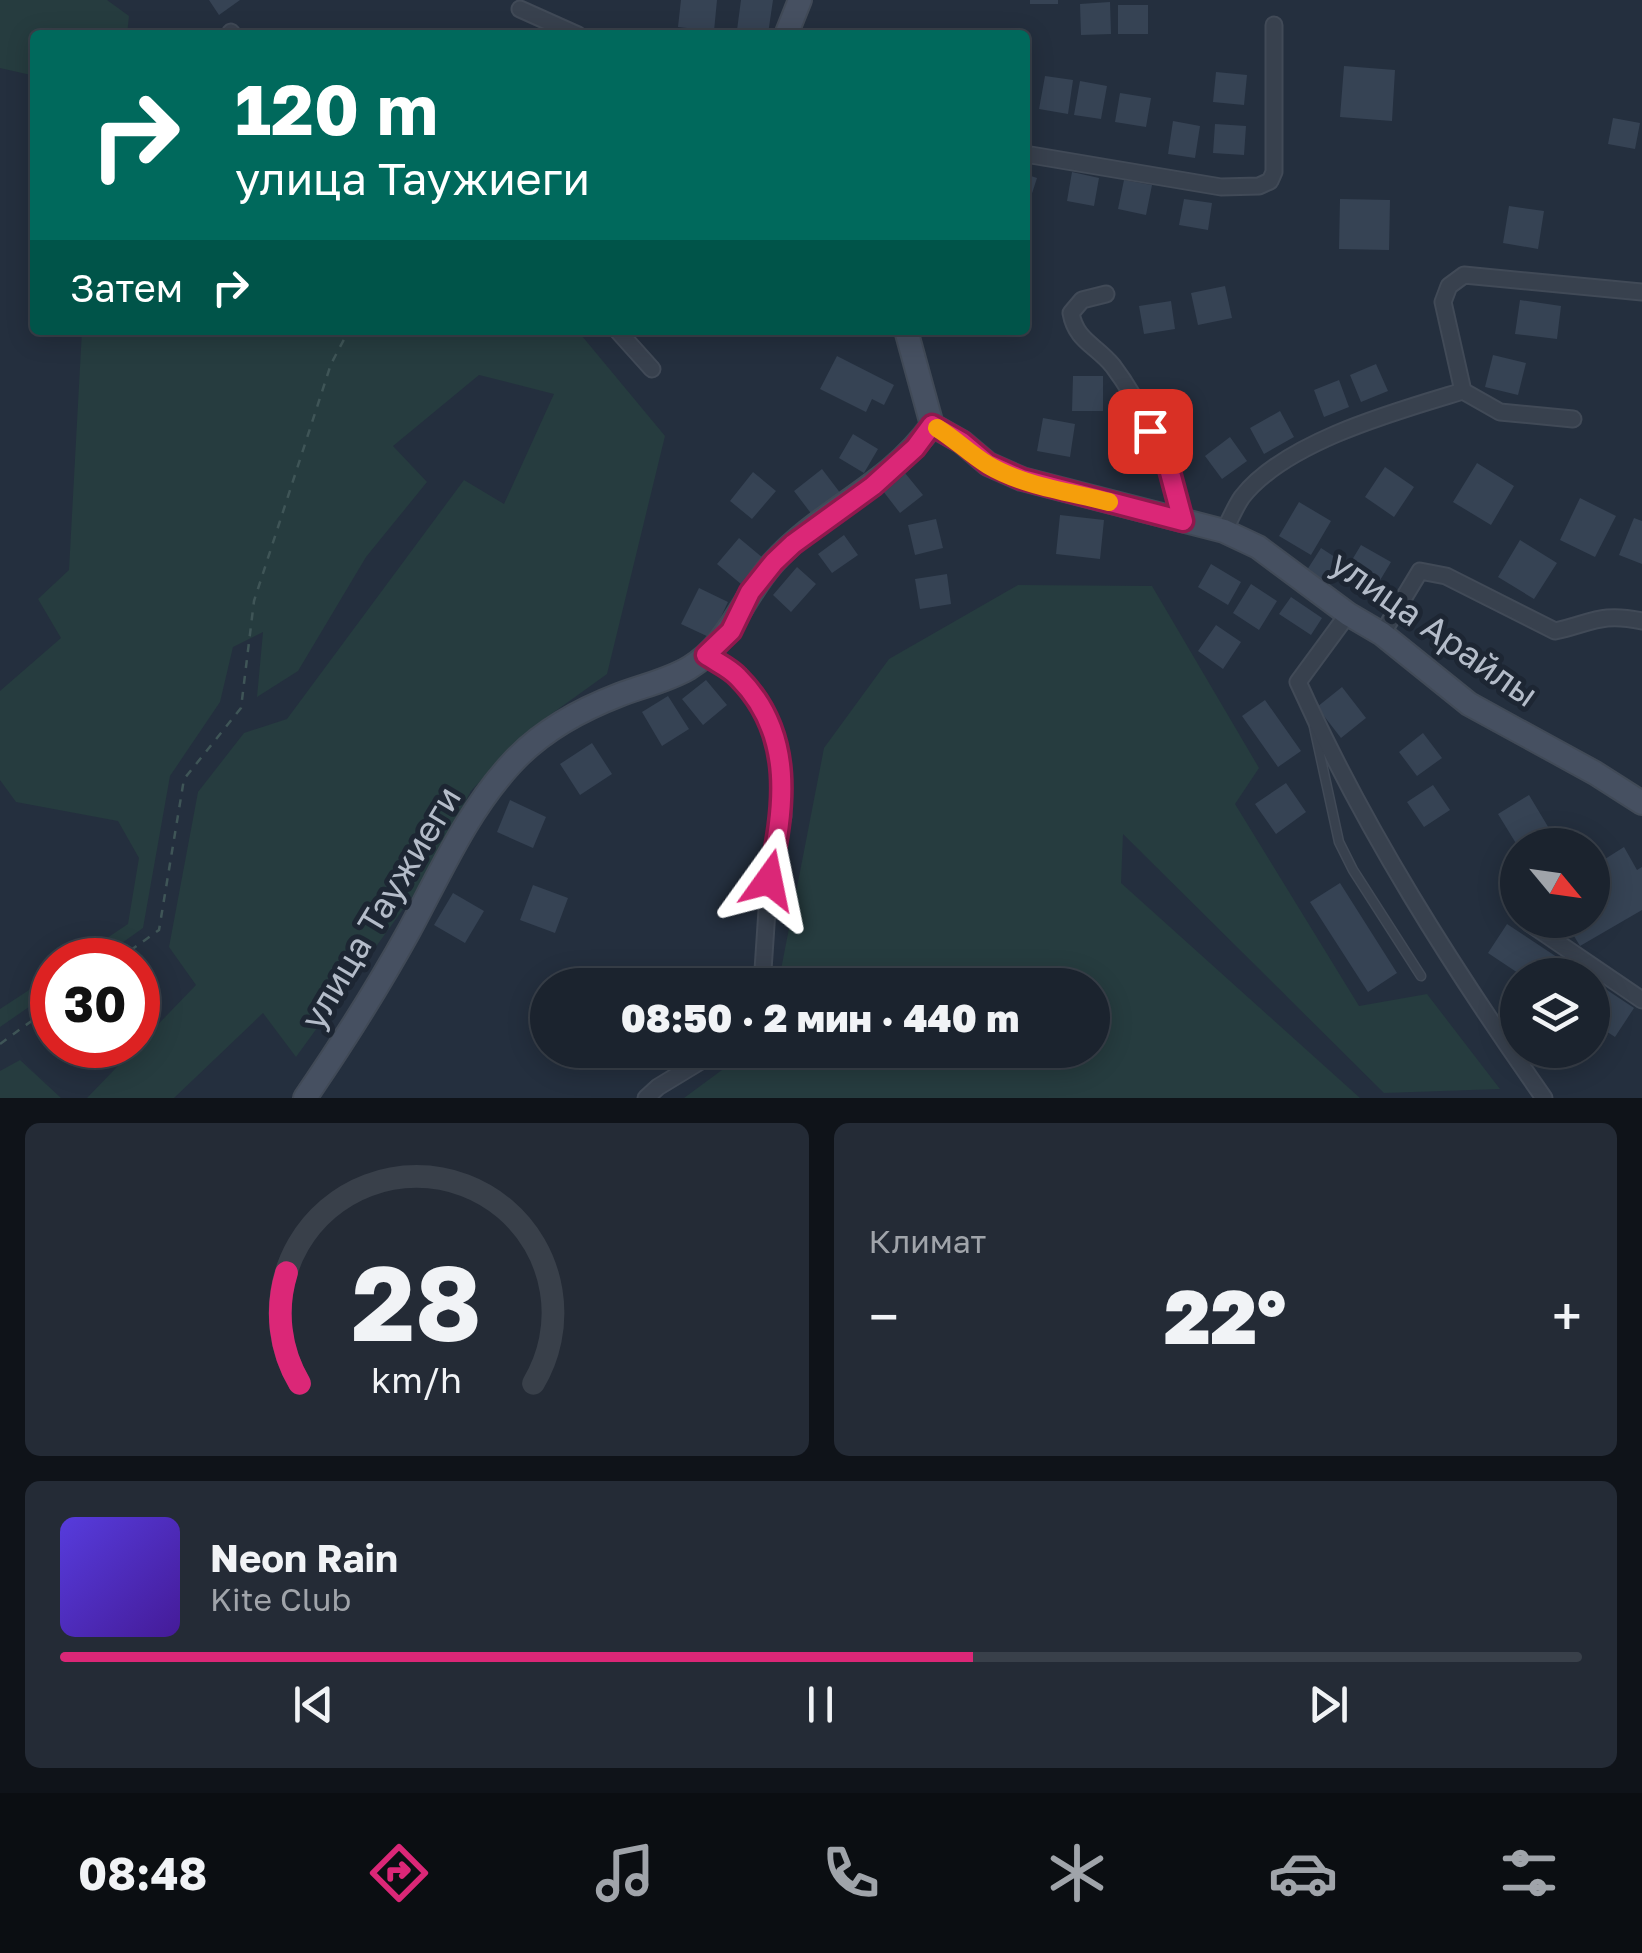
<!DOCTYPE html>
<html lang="ru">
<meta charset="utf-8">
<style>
body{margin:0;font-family:"Golos Text",sans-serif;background:#242b36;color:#f1f3f6;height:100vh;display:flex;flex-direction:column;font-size:38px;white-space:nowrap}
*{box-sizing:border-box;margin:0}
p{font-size:32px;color:#a0a4aa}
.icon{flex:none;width:55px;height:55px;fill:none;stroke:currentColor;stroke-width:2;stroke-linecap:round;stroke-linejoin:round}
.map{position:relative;height:1098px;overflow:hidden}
.drawer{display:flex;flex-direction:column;gap:25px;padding:25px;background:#0f1319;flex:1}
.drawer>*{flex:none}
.hud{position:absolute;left:30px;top:30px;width:1000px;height:305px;border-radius:10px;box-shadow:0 5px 25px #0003,0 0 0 2px #39404a;background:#00695c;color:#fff;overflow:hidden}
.needle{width:65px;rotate:119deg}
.buttons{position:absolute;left:1500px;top:828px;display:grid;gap:20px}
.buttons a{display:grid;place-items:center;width:110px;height:110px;border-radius:50%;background:#1b232e;box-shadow:0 5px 25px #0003,0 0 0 2px #39404a;font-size:50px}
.speed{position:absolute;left:30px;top:938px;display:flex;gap:20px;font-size:50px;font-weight:700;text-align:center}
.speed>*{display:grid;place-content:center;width:130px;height:130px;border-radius:50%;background:#1b232e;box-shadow:0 5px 25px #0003,0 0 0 2px #39404a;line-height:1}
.speed .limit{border:15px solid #d22;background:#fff;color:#111}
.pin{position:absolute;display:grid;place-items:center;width:85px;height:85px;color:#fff;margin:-42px;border-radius:20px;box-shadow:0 5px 15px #0006}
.me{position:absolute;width:110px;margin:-55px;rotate:12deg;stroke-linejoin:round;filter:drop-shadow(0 0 8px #0008)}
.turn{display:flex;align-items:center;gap:35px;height:210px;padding:0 40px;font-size:45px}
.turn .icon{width:130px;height:130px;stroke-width:2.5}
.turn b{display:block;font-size:70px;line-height:85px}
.then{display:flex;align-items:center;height:95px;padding:0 40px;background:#0003;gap:20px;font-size:38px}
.big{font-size:75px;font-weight:800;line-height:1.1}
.drawer .tile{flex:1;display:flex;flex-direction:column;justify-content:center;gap:15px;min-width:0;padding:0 35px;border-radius:15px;background:#242b36}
.drawer .dial{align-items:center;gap:0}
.dial svg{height:260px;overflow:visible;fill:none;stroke:#39404a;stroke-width:7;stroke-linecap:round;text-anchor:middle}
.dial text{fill:#f1f3f6;stroke:none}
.song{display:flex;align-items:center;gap:30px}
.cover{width:120px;height:120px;border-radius:15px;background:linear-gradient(135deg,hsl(250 70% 55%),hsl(260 70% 35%))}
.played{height:10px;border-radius:5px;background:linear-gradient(90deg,#db2777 60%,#39404a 60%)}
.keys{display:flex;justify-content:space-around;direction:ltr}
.heat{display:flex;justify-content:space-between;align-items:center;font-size:55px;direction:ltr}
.drawer .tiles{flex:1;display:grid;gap:25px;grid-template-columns:1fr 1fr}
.tile:last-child{grid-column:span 2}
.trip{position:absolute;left:530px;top:968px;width:580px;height:100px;border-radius:50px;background:#1b232e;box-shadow:0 5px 25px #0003,0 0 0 2px #39404a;font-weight:800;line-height:100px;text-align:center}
.tabs{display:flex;height:160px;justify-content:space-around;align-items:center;background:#0b0e12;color:#a0a4aa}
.tabs .icon{width:70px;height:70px}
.tabs .on{color:#db2777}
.tabs b{font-size:45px;color:#f1f3f6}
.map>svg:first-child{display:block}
.green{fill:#263c3f}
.building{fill:#364354}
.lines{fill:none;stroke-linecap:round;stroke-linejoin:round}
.lane-casing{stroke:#414a57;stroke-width:11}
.street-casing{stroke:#414a57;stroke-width:19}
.secondary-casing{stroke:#414a57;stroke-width:26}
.path{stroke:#3f5557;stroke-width:2.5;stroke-dasharray:8 8;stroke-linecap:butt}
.lane{stroke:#38414e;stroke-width:8}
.street{stroke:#38414e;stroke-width:15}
.secondary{stroke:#465061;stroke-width:22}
.route-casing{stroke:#8e194d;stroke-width:25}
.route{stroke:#db2777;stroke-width:18}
.slow{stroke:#f59e0b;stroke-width:18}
.labels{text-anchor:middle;stroke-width:10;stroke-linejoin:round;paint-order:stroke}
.street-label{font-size:35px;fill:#b4bcc9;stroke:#1d2633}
</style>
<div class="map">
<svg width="1642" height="1098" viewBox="0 0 1642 1098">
<rect width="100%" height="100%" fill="#242f3e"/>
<path class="green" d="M0,0H107L129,16L127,35H35V76L0,68Z
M82,330H577L665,436L607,674L525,733L471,791L417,890L296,1057L263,1013L174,1098H87L196,985L169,947L198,792L244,733L287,719L464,480L504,504L554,394L479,375L393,446L427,482L366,557L298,671L257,697L263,632L233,647L220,702L170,776L143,928L98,960H74L128,924L139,858L118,821L16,802L0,780V691L61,638L38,599L69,570Z
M1018,585L1152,586L1259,768L1235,804L1359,1006L1427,994L1500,1089L1384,1093L1123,834L1121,883L1360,1098H684L749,1050H1092V985H778L824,748L889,659Z
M52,975V991L0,1027V1009Z
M20,1060L61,1098H0V1071Z"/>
<path class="building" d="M209,0H240L219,15Z
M681,0H717L714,31L678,27Z
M741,0H773L768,34L737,30Z
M1030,0H1058V4H1030Z
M1110,2L1111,34L1081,35L1080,4Z
M1118,5H1148V34H1118Z
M1344,66L1395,70L1392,121L1340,117Z
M1216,72L1247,75L1244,105L1213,102Z
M1045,76L1073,80L1068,114L1039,109Z
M1080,81L1107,86L1101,119L1074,115Z
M1120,93L1151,98L1146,127L1115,122Z
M1613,118L1640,123L1635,149L1608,144Z
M1173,121L1200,126L1195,158L1168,154Z
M1215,124L1246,126L1244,155L1213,153Z
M1072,172L1099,178L1094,206L1067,201Z
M1025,174L1037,178L1026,212H1025Z
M1124,180L1152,185L1146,215L1118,209Z
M1184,199L1212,203L1208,230L1179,225Z
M1340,199L1390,200L1389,250L1339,249Z
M1509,206L1544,211L1538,249L1503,243Z
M1225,286L1232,318L1198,325L1191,293Z
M1520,300L1561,306L1557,339L1515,334Z
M1171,301L1175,329L1144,334L1139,306Z
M1493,355L1526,363L1518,395L1485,387Z
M837,356L894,385L884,405L872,399L866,412L820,389Z
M1376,364L1388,391L1361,402L1350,375Z
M1073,376H1103V411H1072Z
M1339,380L1349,407L1324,417L1314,390Z
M1280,411L1294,437L1264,454L1250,428Z
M1043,418L1075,424L1070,457L1037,451Z
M853,434L878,449L864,473L839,458Z
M1230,437L1247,461L1222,479L1205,456Z
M1477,463L1514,486L1491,525L1453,502Z
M1385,467L1414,487L1394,517L1365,497Z
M822,469L841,494L813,516L794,491Z
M753,472L776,491L752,519L730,501Z
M905,473L923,495L900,513L883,491Z
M1580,498L1616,516L1595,557L1560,540Z
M1299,502L1331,521L1311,555L1279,536Z
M1060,515L1104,520L1100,559L1056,554Z
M1634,518L1642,521V564L1619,555Z
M936,519L943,548L915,555L908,525Z
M844,535L858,555L832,573L818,554Z
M739,538L763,558L741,584L717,564Z
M1520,540L1557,563L1534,599L1498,577Z
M1361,545L1391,562L1373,592L1343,575Z
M1321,548L1341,561L1327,583L1307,570Z
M1211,564L1241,582L1228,605L1198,587Z
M797,567L816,584L791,612L773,595Z
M947,574L951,604L920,609L915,579Z
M1251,584L1277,601L1259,630L1233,613Z
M699,588L728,602L711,638L681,624Z
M1291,597L1322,618L1311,635L1279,614Z
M1216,625L1241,642L1223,669L1198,651Z
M706,680L727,705L703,725L682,699Z
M1342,687L1366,718L1341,738L1317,707Z
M668,696L689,729L662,746L642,712Z
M1265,700L1301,751L1278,767L1242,716Z
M1423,733L1442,758L1417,776L1399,752Z
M592,743L612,774L580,795L560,764Z
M1286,783L1306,812L1276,834L1255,804Z
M1433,785L1450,810L1424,827L1407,802Z
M1529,795L1559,845H1517L1498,814Z
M510,800L546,817L533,848L497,832Z
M1624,847L1637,870L1642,867V910L1580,946L1568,926L1559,931L1553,920H1592V893L1607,885L1610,890L1605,859Z
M1340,883L1397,973L1368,992L1310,902Z
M533,885L568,898L555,933L520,920Z
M453,893L484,911L465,943L434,925Z
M1507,924L1584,975H1521L1488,953Z
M1592,980L1634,1008L1615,1037L1592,1022Z"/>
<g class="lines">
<g class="lane-casing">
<path id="lane" d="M1314,727L1339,842L1353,870L1421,976"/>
</g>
<g class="street-casing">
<path id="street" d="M520,9L578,35
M231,32L233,35
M1025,154L1221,187L1259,186L1270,181L1274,172V25
M1106,294L1082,300L1071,313C1076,341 1096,345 1113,366C1147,411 1168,467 1183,521
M617,330L652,369
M1463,391L1443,302L1449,286L1464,275L1642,292
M1224,531C1230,520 1235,507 1242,497C1286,441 1397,411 1463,391L1500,412L1573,419
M1348,614L1298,682C1364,829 1452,967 1544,1098
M1382,634L1420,571L1446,576L1555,631C1592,623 1601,612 1642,621
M706,655L738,676L767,718L781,763L783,816L769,880L762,985
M1529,923L1642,1000
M646,1098L658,1087L719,1050"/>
</g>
<g class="secondary-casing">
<path id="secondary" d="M786,35L800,0
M906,330L932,425L962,442L988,464L1022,479L1224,531L1258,547L1348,614L1382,634L1469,704L1595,773L1642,803
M305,1098C342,1044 377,989 409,931C440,874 466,813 511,764C539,733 580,710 619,695C642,686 667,681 689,668C732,641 741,599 773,563C820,510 889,486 932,425"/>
</g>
<path class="path" d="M117,960L159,930L184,779L241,708L254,601L331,364L349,330
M0,1044L52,1006"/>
<use href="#lane" class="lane"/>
<use href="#street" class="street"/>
<use href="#secondary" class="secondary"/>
</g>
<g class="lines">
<g class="route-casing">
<path id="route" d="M769,880C784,809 796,735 738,677C730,668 716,662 706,655L731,631L750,592L774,562L793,544L873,486L915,448L932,425L962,442L988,464L1022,479L1183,521L1168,465L1150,431"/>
</g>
<use href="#route" class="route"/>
<path class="slow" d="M937,428C955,439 970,454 988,465C1023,486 1070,492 1109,502"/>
</g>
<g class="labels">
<g class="street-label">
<text transform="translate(1434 629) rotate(35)" y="12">улица Арайлы</text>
<text transform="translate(381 908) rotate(-59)" y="12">улица Таужиеги</text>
</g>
</g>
</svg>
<div class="buttons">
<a><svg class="needle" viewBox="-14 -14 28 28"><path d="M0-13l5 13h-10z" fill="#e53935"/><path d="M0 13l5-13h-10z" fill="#a0a4aa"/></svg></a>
<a><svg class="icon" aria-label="layers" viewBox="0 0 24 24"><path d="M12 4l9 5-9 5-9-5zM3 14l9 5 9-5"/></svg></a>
</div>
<div class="speed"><div class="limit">30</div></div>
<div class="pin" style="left:1150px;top:431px;background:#d93025"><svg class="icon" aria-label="arrive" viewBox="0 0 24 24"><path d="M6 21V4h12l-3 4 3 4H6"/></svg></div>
<svg class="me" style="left:769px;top:880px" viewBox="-20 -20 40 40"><path d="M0-17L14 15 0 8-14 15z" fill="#db2777" stroke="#fff" stroke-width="4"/></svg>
<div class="trip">08:50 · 2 мин · 440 m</div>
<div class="hud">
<div class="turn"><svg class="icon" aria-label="right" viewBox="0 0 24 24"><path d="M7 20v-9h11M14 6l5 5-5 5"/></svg><div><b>120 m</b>улица Таужиеги</div></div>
<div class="then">Затем<svg class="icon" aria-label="right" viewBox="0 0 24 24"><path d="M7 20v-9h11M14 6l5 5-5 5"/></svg></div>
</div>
</div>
<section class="drawer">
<div class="tiles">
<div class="tile dial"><svg viewBox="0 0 100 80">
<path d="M14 69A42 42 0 1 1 86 69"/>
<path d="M14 69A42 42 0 0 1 10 35" stroke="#db2777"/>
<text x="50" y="56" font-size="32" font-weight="700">28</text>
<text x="50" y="72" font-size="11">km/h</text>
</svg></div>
<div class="tile"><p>Климат</p>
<div class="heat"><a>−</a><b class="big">22°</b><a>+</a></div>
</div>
<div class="tile">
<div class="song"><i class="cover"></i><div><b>Neon Rain</b><p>Kite Club</p></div></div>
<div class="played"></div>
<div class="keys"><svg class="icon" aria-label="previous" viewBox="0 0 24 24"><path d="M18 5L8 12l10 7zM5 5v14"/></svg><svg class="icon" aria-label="pause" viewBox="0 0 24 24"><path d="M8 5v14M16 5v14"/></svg><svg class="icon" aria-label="next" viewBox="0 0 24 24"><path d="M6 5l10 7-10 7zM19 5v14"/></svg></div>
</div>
</div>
</section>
<nav class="tabs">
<b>08:48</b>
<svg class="icon on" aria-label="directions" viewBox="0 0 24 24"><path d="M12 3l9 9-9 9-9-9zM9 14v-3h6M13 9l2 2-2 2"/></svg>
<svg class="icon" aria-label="music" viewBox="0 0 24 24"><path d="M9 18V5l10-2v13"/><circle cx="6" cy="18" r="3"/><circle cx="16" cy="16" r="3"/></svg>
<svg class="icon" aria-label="phone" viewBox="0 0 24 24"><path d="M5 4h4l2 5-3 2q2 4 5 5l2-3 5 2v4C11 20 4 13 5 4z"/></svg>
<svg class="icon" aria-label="climate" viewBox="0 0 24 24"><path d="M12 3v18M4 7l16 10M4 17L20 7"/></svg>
<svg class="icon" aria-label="car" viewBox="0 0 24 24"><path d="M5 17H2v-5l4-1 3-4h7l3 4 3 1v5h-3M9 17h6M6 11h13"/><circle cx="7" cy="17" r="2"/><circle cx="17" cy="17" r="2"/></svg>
<svg class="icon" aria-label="filters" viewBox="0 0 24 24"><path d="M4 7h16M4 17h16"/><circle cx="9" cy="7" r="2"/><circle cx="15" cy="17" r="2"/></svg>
</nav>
